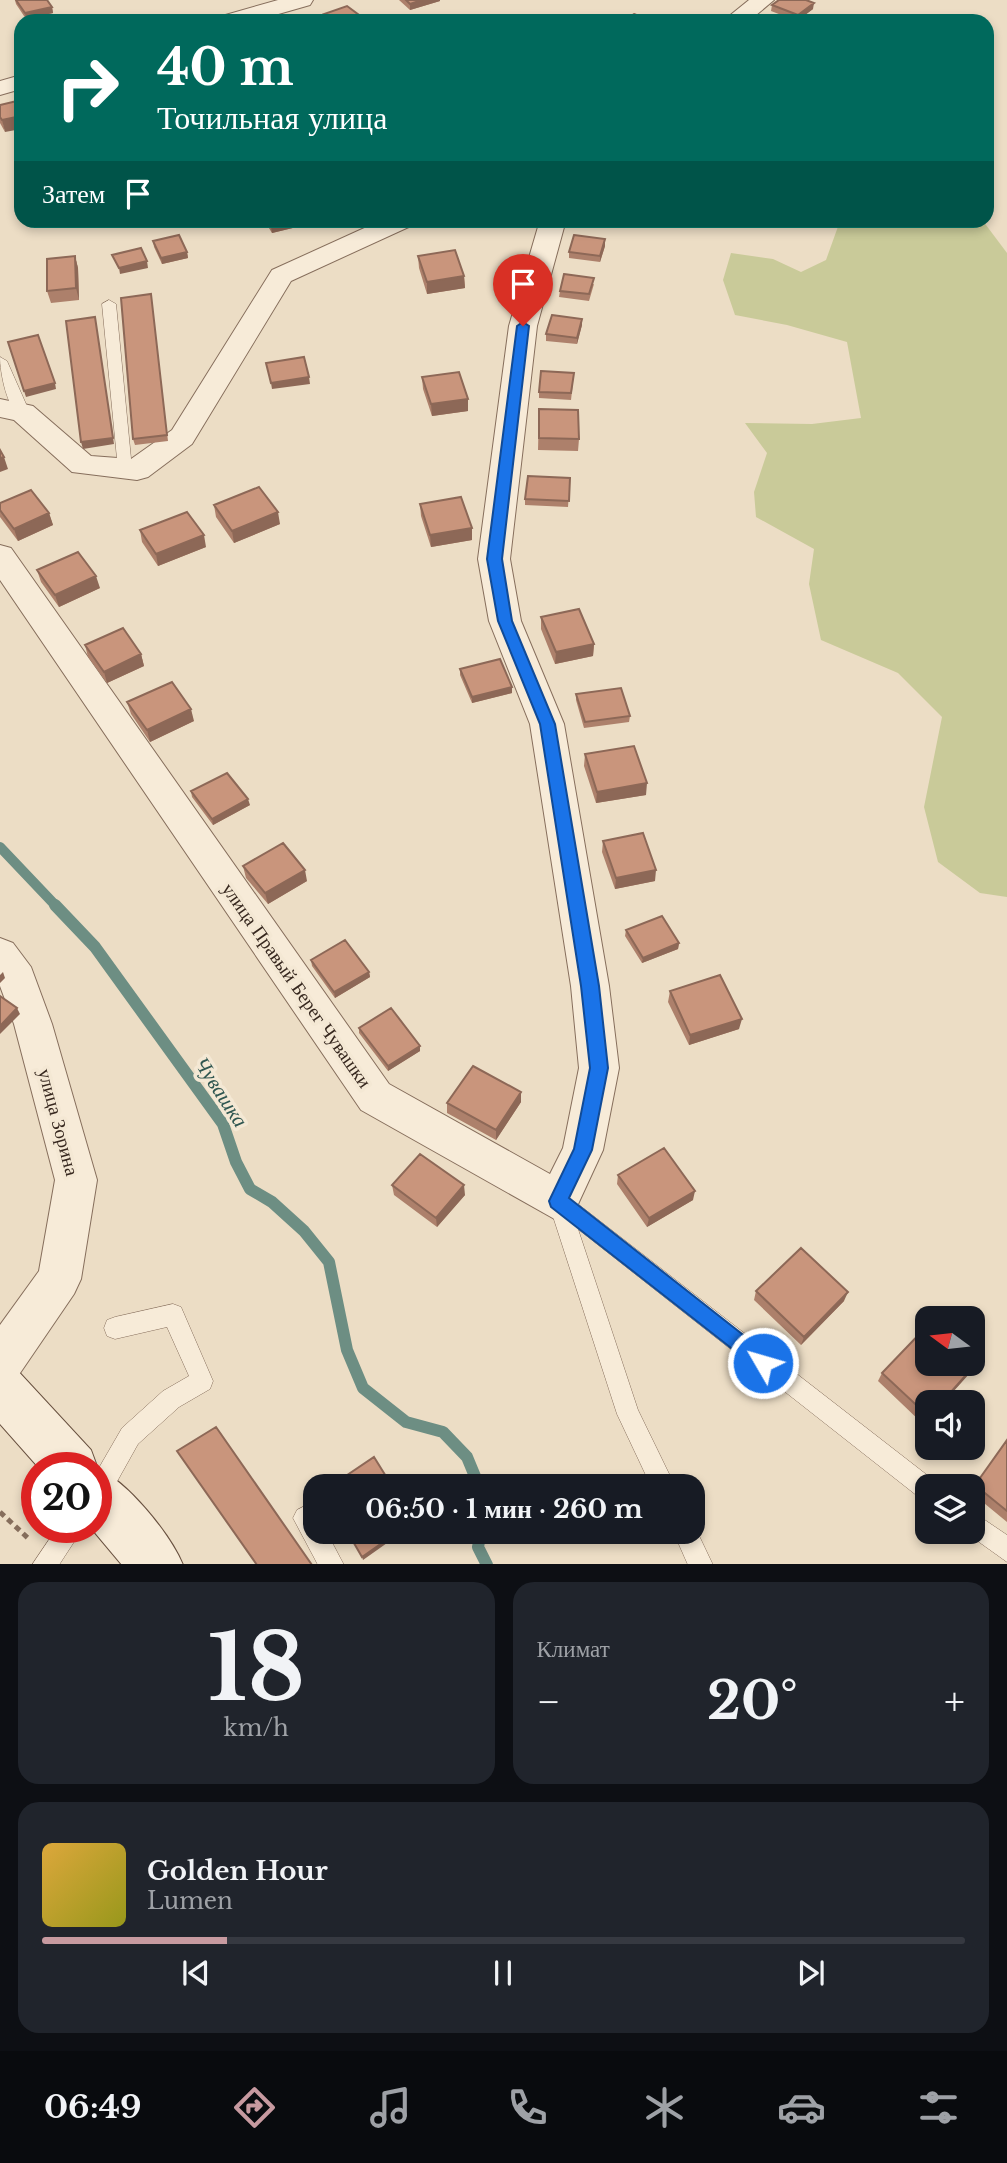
<!DOCTYPE html>
<html lang="ru">
<meta charset="utf-8">
<style>
body{margin:0;font-family:"Libre Baskerville",serif;background:#20242c;color:#f1f3f6;height:100vh;display:flex;flex-direction:column;font-size:26px;white-space:nowrap}
*{box-sizing:border-box;margin:0}
p{font-size:23px;color:#9ea1a6}
.icon{flex:none;width:38px;height:38px;fill:none;stroke:currentColor;stroke-width:2;stroke-linecap:round;stroke-linejoin:round}
.map{position:relative;height:1564px;overflow:hidden}
.sheet{display:flex;flex-direction:column;gap:18px;padding:18px;background:#0d0f14;flex:1}
.sheet>*{flex:none}
.guide{position:absolute;left:14px;top:14px;width:980px;height:214px;border-radius:21px;box-shadow:0 4px 10px #0003;background:#00695c;color:#fff;overflow:hidden}
.needle{width:46px;rotate:285deg}
.tools{position:absolute;left:915px;top:1306px;display:grid;gap:14px}
.tools a{display:grid;place-items:center;width:70px;height:70px;border-radius:14px;background:#171b24;box-shadow:0 4px 10px #0003;font-size:35px}
.speed{position:absolute;left:21px;top:1452px;display:flex;gap:14px;font-size:35px;font-weight:700;text-align:center}
.speed>*{display:grid;place-content:center;width:91px;height:91px;border-radius:50%;background:#171b24;box-shadow:0 4px 10px #0003;line-height:1}
.speed .limit{border:10px solid #d22;background:#fff;color:#111}
.pin{position:absolute;display:grid;place-items:center;width:60px;height:60px;color:#fff;margin:-72px -30px;border-radius:50% 50% 50% 0;rotate:-45deg;box-shadow:0 0 7px #0007}
.pin .icon{rotate:45deg}
.me{position:absolute;width:77px;margin:-38px;rotate:308deg;stroke-linejoin:round;filter:drop-shadow(0 0 5px #0008)}
.turn{display:flex;align-items:center;gap:24px;height:147px;padding:0 28px;font-size:32px}
.turn .icon{width:91px;height:91px;stroke-width:2.5}
.turn b{display:block;font-size:49px;line-height:60px}
.then{display:flex;align-items:center;height:66px;padding:0 28px;background:#0003;gap:14px;font-size:26px}
.big{font-size:52px;font-weight:700;line-height:1.1}
.sheet .tile{flex:1;display:flex;flex-direction:column;justify-content:center;gap:10px;min-width:0;padding:0 24px;border-radius:21px;background:#20242c}
.sheet .dial{align-items:center;gap:0}
.dial b{font-size:91px;line-height:1}
.song{display:flex;align-items:center;gap:21px}
.cover{width:84px;height:84px;border-radius:10px;background:linear-gradient(135deg,hsl(40 70% 55%),hsl(60 70% 35%))}
.played{height:7px;border-radius:4px;background:linear-gradient(90deg,#c79aa0 20%,#363941 20%)}
.keys{display:flex;justify-content:space-around;direction:ltr}
.heat{display:flex;justify-content:space-between;align-items:center;font-size:38px;direction:ltr}
.sheet .tiles{flex:1;display:grid;gap:18px;grid-template-columns:1fr 1fr}
.tile:last-child{grid-column:span 2}
.trip{position:absolute;left:303px;top:1474px;width:402px;height:70px;border-radius:21px;background:#171b24;box-shadow:0 4px 10px #0003;font-weight:700;line-height:70px;text-align:center}
.tab-bar{display:flex;height:112px;justify-content:space-around;align-items:center;background:#090b0e;color:#9ea1a6}
.tab-bar .icon{width:49px;height:49px}
.tab-bar .active{color:#c79aa0}
.tab-bar b{font-size:32px;color:#f1f3f6}
.map>svg:first-child{display:block}
.green{fill:#c9ca99}
.lines{fill:none;stroke-linecap:round;stroke-linejoin:round}
.stream-far1{stroke:#6d8e83;stroke-width:10}
.stream{stroke:#6d8e83;stroke-width:12}
.service-casing{stroke:#866e5c;stroke-width:1}
.minor-casing{stroke:#866e5c;stroke-width:2}
.secondary-casing{stroke:#68503f;stroke-width:2}
.path{stroke:#866e5c;stroke-width:5;stroke-dasharray:6 4.5;stroke-linecap:butt}
.service{fill:#f7ebd8;fill-rule:evenodd}
.minor{fill:#f7ebd8;fill-rule:evenodd}
.secondary{fill:#f7ebd8;fill-rule:evenodd}
.wall{fill:#ad806b}
.shaded-wall{fill:#8d6857}
.building{fill:#c9957c;stroke:#8d6857;stroke-width:2}
.route{fill:#1a73e8;stroke:#114b97;stroke-width:2}
.labels{text-anchor:middle;stroke-width:7;stroke-linejoin:round;paint-order:stroke}
.street-label{font-size:19px;fill:#37281f;stroke:#f4e8d4}
.water-label{font-size:21px;font-style:italic;fill:#2f5650;stroke:#f4e8d4}
</style>
<div class="map">
<svg width="1007" height="1565" viewBox="0 0 1007 1565">
<rect width="100%" height="100%" fill="#ecddc5"/>
<path class="green" d="M840,221H983L1007,253V897L980,893L938,862L924,807L942,717L898,673L821,640L809,584L814,549L756,517L754,492L767,453L745,423L812,424L861,418L847,342L787,325L735,315L723,280L731,253L773,259L801,272L826,260Z"/>
<g class="lines">
<path class="stream-far1" d="M0,847L57,907"/>
<path class="stream" d="M55,905L95,947L223,1124L236,1162L250,1189L272,1202L304,1231L329,1262L347,1350L363,1388L406,1422L443,1432L467,1457L479,1486
M481,1531L478,1547L487,1565"/>
<g class="service-casing">
<path id="service" d="M109,300L116,304L132,469L125,474L118,469L102,304Z
M0,357L7,361L30,413L28,416L23,418C7,412 0,372 0,357Z
M558,1191L565,1194L936,1482L938,1486H928V1501L920,1498L578,1229L638,1410L675,1486H651L617,1414L548,1201L551,1194Z
M173,1304L181,1307L213,1381L210,1389L179,1407L138,1444L105,1503L97,1507L96,1473L122,1428L163,1391L189,1376L167,1327L115,1339L107,1336L104,1328L107,1320L115,1317Z
M305,1506L315,1513V1531H326L344,1565H318L293,1518L297,1510Z
M973,1512L1007,1535V1562L965,1532L973,1531Z
M693,1523L713,1565H688L673,1531H693Z
M57,1528H83L59,1565H32Z"/>
</g>
<g class="minor-casing">
<path id="minor" d="M278,0H313L310,5L254,21H219L222,16Z
M749,0H774L749,21H723Z
M21,75V89L0,95V81Z
M382,220H417L413,225L291,281L192,444L148,477L137,480L72,472L14,420L0,417V399L33,406L91,456L131,459L172,430L272,270Z
M540,220H566L537,326L510,559L521,621L564,724L609,986L619,1068L603,1150L573,1215L558,1221L361,1110L0,580V545L11,548L389,1084L550,1174L563,1148L579,1068L571,986L530,724L489,621L478,559L509,326Z
M0,938L13,943L31,967L52,1024L97,1180L81,1279L74,1294L16,1379L0,1385V1325L39,1271L55,1180L14,1024L0,986Z"/>
</g>
<g class="secondary-casing">
<path id="secondary" d="M0,1362L17,1370L91,1450L98,1469C127,1481 171,1535 183,1565H122L91,1528H96V1468H39L0,1424Z"/>
</g>
<path class="path" d="M0,1512L30,1540"/>
<use href="#service" class="service"/>
<use href="#minor" class="minor"/>
<use href="#secondary" class="secondary"/>
</g>
<path class="wall" d="M15,0H47L52,7L53,13L26,19L16,4Z
M399,0H440V1L410,10Z
M772,5L813,9L797,21L771,11Z
M324,14L360,21H324Z
M0,105L5,132L0,123Z
M264,220H300L301,226L272,233Z
M605,239V246L600,262L569,258V252Z
M153,241L187,252L188,258L162,264L154,247Z
M75,256L78,268L79,300L51,303L47,291Z
M418,256L464,276L465,288L427,294L419,268Z
M594,284L589,301L559,297L560,291Z
M151,294L168,441L135,445L133,439Z
M582,325L577,344L546,341V334Z
M574,373L571,400L539,398V392Z
M422,377L468,399V411L432,416L423,389Z
M539,409L579,439L578,451L538,450Z
M570,478L568,507L525,505V499Z
M0,503L49,513L53,525L18,541L0,517Z
M420,504L472,528V540L431,547L421,516Z
M214,505L280,524L234,543L216,517Z
M140,530L206,547L158,566L142,542Z
M37,570L100,588L59,607L41,582Z
M541,617L594,644L593,656L555,664L541,629Z
M85,645L141,654L144,666L107,683L88,657Z
M460,669L512,687V693L472,703L460,675Z
M576,694L630,716L629,722L584,728L576,700Z
M127,702L194,721L150,742L131,714Z
M585,754L646,795L596,803L584,766Z
M191,791L250,805L213,825L192,797Z
M603,841L655,881L615,889L602,852Z
M243,866L307,881L268,904L246,878Z
M626,930L679,943L678,949L642,963L625,936Z
M311,960L369,972L370,977L335,998L312,966Z
M670,991L739,1029L689,1045L668,1002Z
M359,1028L420,1046V1051L388,1071L359,1033Z
M521,1092V1102L496,1140L447,1113V1103Z
M618,1175L693,1200L647,1227L617,1184Z
M392,1185L465,1195L437,1227L394,1195Z
M756,1291L844,1301L801,1345L754,1300Z
M975,1365L970,1373L928,1402V1420L923,1424L878,1381L882,1373Z
M1007,1440V1522L973,1494V1487Z"/>
<path class="shaded-wall" d="M422,0H440V1L410,10V4Z
M814,3L813,9L797,21L798,15Z
M52,7L53,13L26,19L25,13Z
M359,15L360,21H341Z
M21,116V129L5,132L2,120Z
M273,220H300L301,226L272,233L270,221Z
M304,220H325L305,225Z
M605,239V246L600,262V256Z
M187,252L188,258L162,264L161,258Z
M75,256L78,268L79,300L76,288Z
M147,261L148,268L120,274L119,268Z
M464,276L465,288L427,294V282Z
M582,319V325L577,344V338Z
M96,324L114,444L83,449L81,442Z
M309,377L310,384L272,389L271,383Z
M55,383L56,389L26,397L24,391Z
M468,399V411L432,416L431,404Z
M4,457L8,469L0,472V458Z
M278,512L280,524L234,543L232,531Z
M49,513L53,525L18,541L14,529Z
M472,528V540L431,547L430,535Z
M204,535L206,547L158,566L156,554Z
M96,576L100,588L59,607L55,595Z
M594,644L593,656L555,664L556,652Z
M141,654L144,666L107,683L104,672Z
M512,687V693L472,703V697Z
M191,709L194,721L150,742L147,730Z
M647,783L646,795L596,803L597,792Z
M248,799L250,805L213,825L212,819Z
M305,870L307,881L268,904L265,893Z
M656,870L655,881L615,889L616,878Z
M679,943L678,949L642,963L643,958Z
M3,972L5,978L0,983V975Z
M369,972L370,977L335,998L334,992Z
M17,1008L20,1014L0,1034V1026Z
M742,1019L739,1029L689,1045L690,1035Z
M420,1046V1051L388,1071V1066Z
M521,1092V1102L496,1140V1130Z
M464,1185L465,1195L437,1227L436,1218Z
M695,1191L693,1200L647,1227L649,1218Z
M848,1292L844,1301L801,1345L804,1337Z
M975,1365L970,1373L944,1402H942Z
M399,1531H404L363,1560L362,1557Z"/>
<path class="building" d="M16,0H47L52,7L25,13Z
M406,0H422L410,4Z
M779,0H806L814,3L798,15L772,5Z
M347,6L359,15L341,21H333L324,14Z
M634,14L651,21H623Z
M317,18L321,21H308Z
M21,100V116L2,120L0,117V105Z
M179,235L187,252L161,258L153,241Z
M574,235L605,239L600,256L569,252Z
M141,248L147,261L119,268L112,255Z
M455,250L464,276L427,282L418,256Z
M75,256L76,288L47,291V259Z
M564,274L594,278L589,294L560,291Z
M151,294L167,435L133,439L121,298Z
M552,315L582,319L577,338L546,334Z
M95,317L113,438L81,442L66,321Z
M38,335L55,383L24,391L8,342Z
M304,357L309,377L271,383L266,363Z
M541,371L574,373L571,393L539,392Z
M459,372L468,399L431,404L422,377Z
M539,409L578,410L579,439L539,438Z
M0,450L4,457L0,458Z
M528,476L570,478L569,501L525,499Z
M259,487L278,512L232,531L214,505Z
M31,490L49,513L14,529L0,510V503Z
M461,497L472,528L430,535L420,504Z
M187,512L204,535L156,554L140,530Z
M78,552L96,576L55,595L37,570Z
M579,609L594,644L556,652L541,617Z
M123,628L141,654L104,672L85,645Z
M500,659L512,687L472,697L460,669Z
M172,682L191,709L147,730L127,702Z
M621,688L630,716L585,722L576,694Z
M634,746L647,783L597,792L585,754Z
M227,773L248,799L212,819L191,791Z
M643,833L656,870L616,878L603,841Z
M283,843L305,870L265,893L243,866Z
M662,916L679,943L643,958L626,930Z
M345,940L369,972L334,992L311,960Z
M720,975L742,1019L690,1035L670,991Z
M0,996L17,1008L0,1026Z
M391,1008L420,1046L388,1066L359,1028Z
M473,1066L521,1092L496,1130L447,1103Z
M664,1148L695,1191L649,1218L618,1175Z
M420,1154L464,1185L436,1218L392,1185Z
M801,1248L848,1292L804,1337L756,1291Z
M928,1325V1363H973L975,1365L942,1402H928V1416L882,1373Z
M216,1427L312,1565H257L177,1451Z
M1007,1440V1511L975,1485Z
M374,1457L392,1486H331Z
M347,1531H399L362,1557Z"/>
<path class="route" d="M523,322L529,326L502,559L512,621L555,724L599,986L608,1068L592,1150L569,1198L770,1356L773,1363L770,1370L763,1373L551,1207L549,1201L574,1149L590,1068L581,986L540,724L498,621L487,559L517,326Z"/>
<g class="labels">
<g class="street-label">
<text transform="translate(297 985) rotate(55)" y="7">улица Правый Берег Чувашки</text>
<text transform="translate(59 1122) rotate(75)" y="7">улица Зорина</text>
</g>
<g class="water-label">
<text transform="translate(221 1092) rotate(57)" y="7">Чувашка</text>
</g>
</g>
</svg>
<div class="tools">
<a><svg class="needle" viewBox="-14 -14 28 28"><path d="M0-13l5 13h-10z" fill="#e53935"/><path d="M0 13l5-13h-10z" fill="#9ea1a6"/></svg></a>
<a><svg class="icon" aria-label="sound" viewBox="0 0 24 24"><path d="M4 9h4l5-4v14l-5-4H4zM17 9q2 3 0 6"/></svg></a>
<a><svg class="icon" aria-label="layers" viewBox="0 0 24 24"><path d="M12 4l9 5-9 5-9-5zM3 14l9 5 9-5"/></svg></a>
</div>
<div class="speed"><div class="limit">20</div></div>
<div class="pin" style="left:523px;top:326px;background:#d93025"><svg class="icon" aria-label="arrive" viewBox="0 0 24 24"><path d="M6 21V4h12l-3 4 3 4H6"/></svg></div>
<svg class="me" style="left:763px;top:1363px" viewBox="-20 -20 40 40"><circle r="17" fill="#1a73e8" stroke="#fff" stroke-width="3"/><path d="M0-11L8 9 0 5-8 9z" fill="#fff"/></svg>
<div class="trip">06:50 · 1 мин · 260 m</div>
<div class="guide">
<div class="turn"><svg class="icon" aria-label="right" viewBox="0 0 24 24"><path d="M7 20v-9h11M14 6l5 5-5 5"/></svg><div><b>40 m</b>Точильная улица</div></div>
<div class="then">Затем<svg class="icon" aria-label="arrive" viewBox="0 0 24 24"><path d="M6 21V4h12l-3 4 3 4H6"/></svg></div>
</div>
</div>
<section class="sheet">
<div class="tiles">
<div class="tile dial"><b>18</b><p>km/h</p></div>
<div class="tile"><p>Климат</p>
<div class="heat"><a>−</a><b class="big">20°</b><a>+</a></div>
</div>
<div class="tile">
<div class="song"><i class="cover"></i><div><b>Golden Hour</b><p>Lumen</p></div></div>
<div class="played"></div>
<div class="keys"><svg class="icon" aria-label="previous" viewBox="0 0 24 24"><path d="M18 5L8 12l10 7zM5 5v14"/></svg><svg class="icon" aria-label="pause" viewBox="0 0 24 24"><path d="M8 5v14M16 5v14"/></svg><svg class="icon" aria-label="next" viewBox="0 0 24 24"><path d="M6 5l10 7-10 7zM19 5v14"/></svg></div>
</div>
</div>
</section>
<nav class="tab-bar">
<b>06:49</b>
<svg class="icon active" aria-label="directions" viewBox="0 0 24 24"><path d="M12 3l9 9-9 9-9-9zM9 14v-3h6M13 9l2 2-2 2"/></svg>
<svg class="icon" aria-label="music" viewBox="0 0 24 24"><path d="M9 18V5l10-2v13"/><circle cx="6" cy="18" r="3"/><circle cx="16" cy="16" r="3"/></svg>
<svg class="icon" aria-label="phone" viewBox="0 0 24 24"><path d="M5 4h4l2 5-3 2q2 4 5 5l2-3 5 2v4C11 20 4 13 5 4z"/></svg>
<svg class="icon" aria-label="climate" viewBox="0 0 24 24"><path d="M12 3v18M4 7l16 10M4 17L20 7"/></svg>
<svg class="icon" aria-label="car" viewBox="0 0 24 24"><path d="M5 17H2v-5l4-1 3-4h7l3 4 3 1v5h-3M9 17h6M6 11h13"/><circle cx="7" cy="17" r="2"/><circle cx="17" cy="17" r="2"/></svg>
<svg class="icon" aria-label="filters" viewBox="0 0 24 24"><path d="M4 7h16M4 17h16"/><circle cx="9" cy="7" r="2"/><circle cx="15" cy="17" r="2"/></svg>
</nav>
